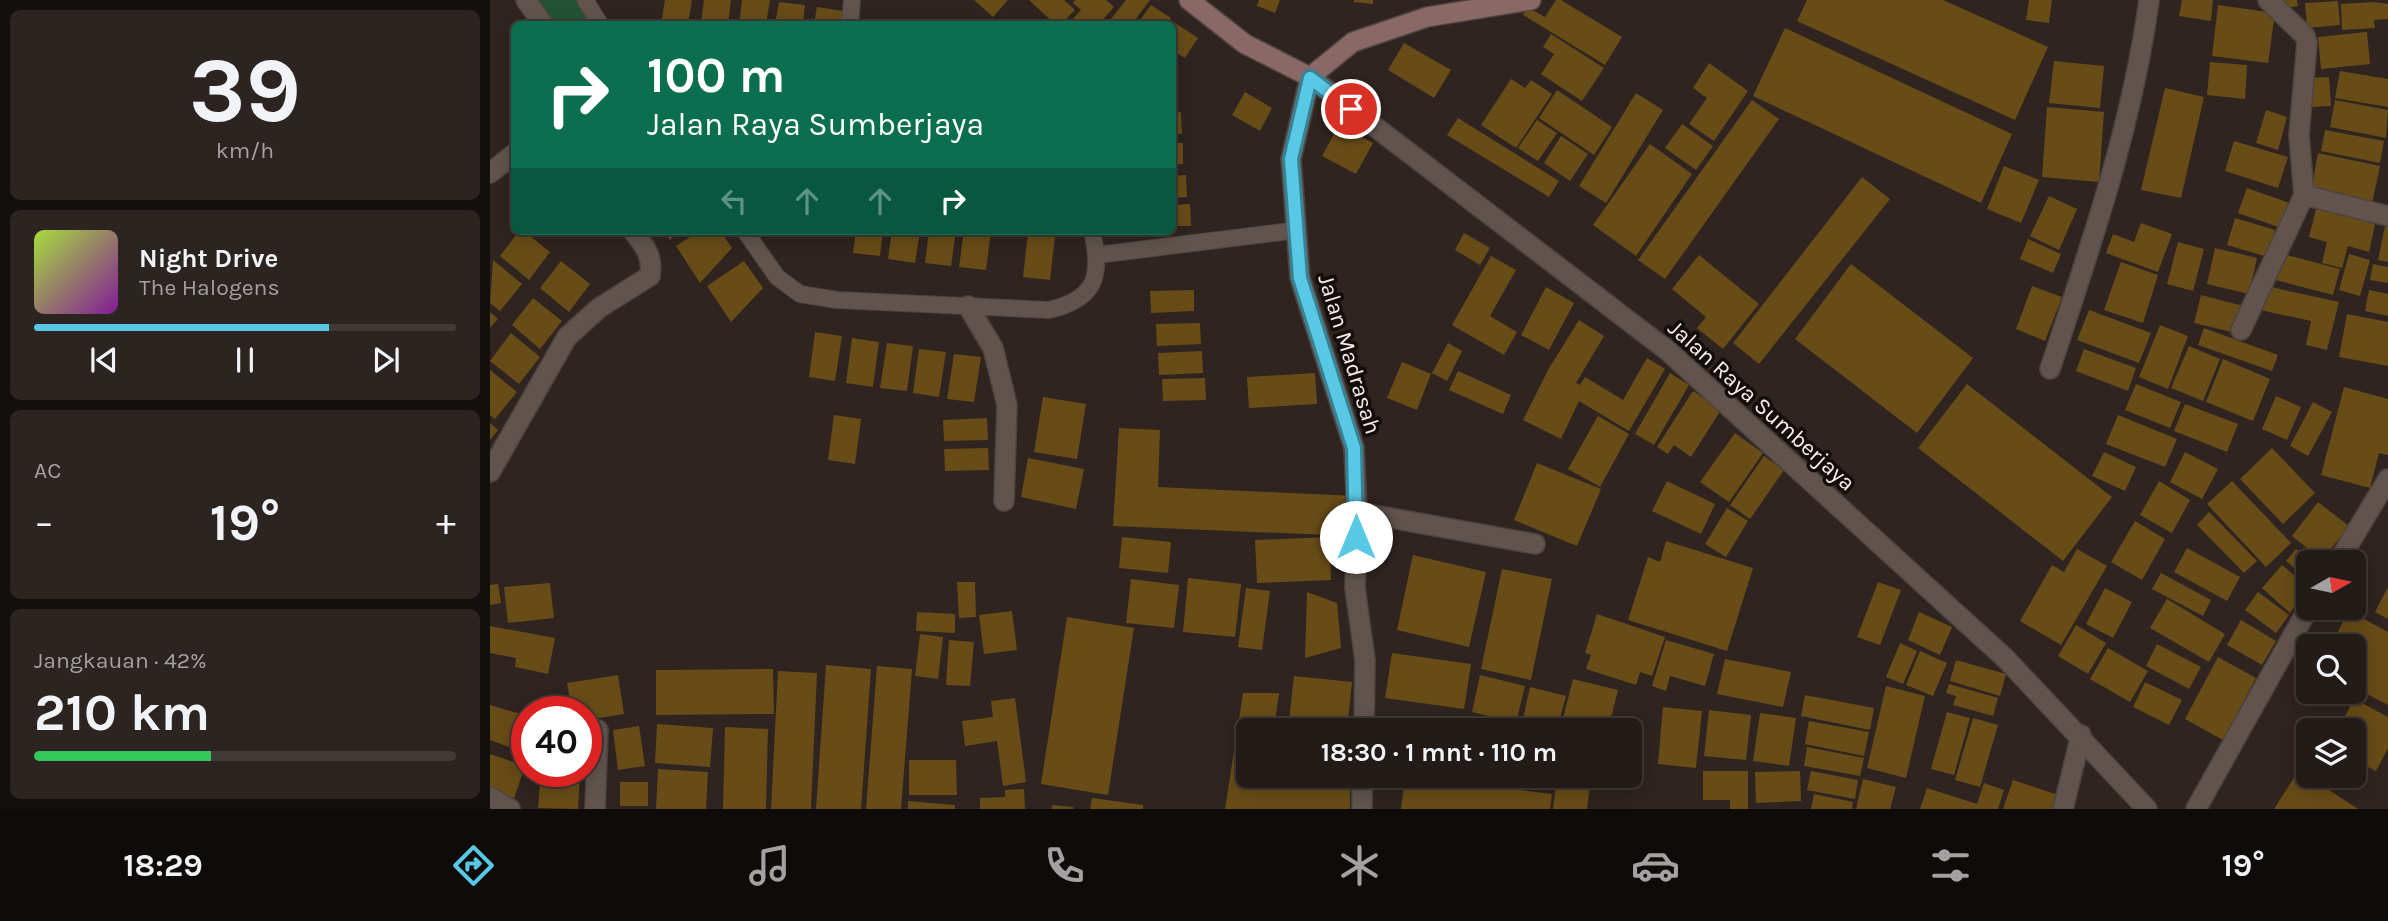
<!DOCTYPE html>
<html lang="id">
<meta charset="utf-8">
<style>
body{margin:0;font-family:Karla,sans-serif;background:#2b2420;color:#f1f3f6;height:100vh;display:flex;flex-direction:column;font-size:26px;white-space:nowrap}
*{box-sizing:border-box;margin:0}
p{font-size:23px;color:#a3a1a1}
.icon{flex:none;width:38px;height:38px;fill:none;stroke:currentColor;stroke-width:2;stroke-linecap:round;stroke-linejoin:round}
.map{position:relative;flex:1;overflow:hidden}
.panel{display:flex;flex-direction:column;gap:10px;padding:10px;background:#130f0d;width:490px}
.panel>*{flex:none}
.top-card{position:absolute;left:21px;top:21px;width:665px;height:214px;border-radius:10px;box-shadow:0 4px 18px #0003,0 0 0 2px #403936;background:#0b6e4f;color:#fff;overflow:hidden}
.needle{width:46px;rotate:81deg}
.fabs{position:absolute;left:1806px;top:550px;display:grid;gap:14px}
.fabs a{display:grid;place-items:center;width:70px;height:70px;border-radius:10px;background:#231b17;box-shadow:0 4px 18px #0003,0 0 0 2px #403936;font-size:35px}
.speed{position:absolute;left:21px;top:696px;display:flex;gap:14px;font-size:35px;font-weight:700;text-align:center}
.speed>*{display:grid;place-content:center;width:91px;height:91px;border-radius:50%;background:#231b17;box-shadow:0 4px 18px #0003,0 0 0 2px #403936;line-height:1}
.speed .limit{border:10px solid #d22;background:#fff;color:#111}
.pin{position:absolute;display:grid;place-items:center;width:60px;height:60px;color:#fff;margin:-30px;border:4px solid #fff;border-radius:50%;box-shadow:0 2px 7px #0007}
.me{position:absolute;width:77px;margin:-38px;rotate:0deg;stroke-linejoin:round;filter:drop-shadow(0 0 5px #0008)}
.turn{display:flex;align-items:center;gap:24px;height:147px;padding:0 21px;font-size:32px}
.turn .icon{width:91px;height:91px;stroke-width:2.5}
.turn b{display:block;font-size:49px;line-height:60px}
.lanes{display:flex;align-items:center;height:66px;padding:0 21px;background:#0003;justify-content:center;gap:35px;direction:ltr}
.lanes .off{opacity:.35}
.big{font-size:52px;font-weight:700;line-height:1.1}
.panel .card{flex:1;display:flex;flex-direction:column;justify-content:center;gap:10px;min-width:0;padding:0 24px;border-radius:10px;background:#2b2420}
.panel .dial{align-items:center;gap:0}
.dial b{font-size:91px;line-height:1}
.song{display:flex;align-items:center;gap:21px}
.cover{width:84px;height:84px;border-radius:10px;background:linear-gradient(135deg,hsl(80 70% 55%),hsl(290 70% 35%))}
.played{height:7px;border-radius:4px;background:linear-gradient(90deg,#58c8e4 70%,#403936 70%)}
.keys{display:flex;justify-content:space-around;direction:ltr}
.heat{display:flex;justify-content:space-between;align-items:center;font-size:38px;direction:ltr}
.charge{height:10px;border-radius:5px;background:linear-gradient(90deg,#34c759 42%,#403936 0)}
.trip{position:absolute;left:746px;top:718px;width:406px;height:70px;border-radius:10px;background:#231b17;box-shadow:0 4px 18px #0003,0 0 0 2px #403936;font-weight:700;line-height:70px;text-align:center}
.dock{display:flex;height:112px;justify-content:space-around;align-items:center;background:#0e0b09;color:#a3a1a1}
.dock .icon{width:49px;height:49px}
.dock .current{color:#58c8e4}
.dock b{font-size:32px;color:#f1f3f6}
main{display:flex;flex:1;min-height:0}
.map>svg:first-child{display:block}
.green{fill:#225433}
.building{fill:#684c17}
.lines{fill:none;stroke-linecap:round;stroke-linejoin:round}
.service-casing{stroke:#4d433f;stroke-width:18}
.minor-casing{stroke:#4d433f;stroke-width:22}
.tertiary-casing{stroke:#4d433f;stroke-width:22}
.secondary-casing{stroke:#4d433f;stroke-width:22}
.service{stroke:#61544f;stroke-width:16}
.minor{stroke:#61544f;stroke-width:19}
.tertiary{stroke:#61544f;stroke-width:19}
.secondary{stroke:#896866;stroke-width:19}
.route-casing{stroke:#398294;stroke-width:18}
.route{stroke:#58c8e4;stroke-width:12}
.labels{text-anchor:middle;stroke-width:7;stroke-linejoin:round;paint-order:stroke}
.street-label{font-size:23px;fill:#f6edeb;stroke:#130e0c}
</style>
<main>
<section class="panel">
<div class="card dial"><b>39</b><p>km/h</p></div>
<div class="card">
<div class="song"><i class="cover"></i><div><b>Night Drive</b><p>The Halogens</p></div></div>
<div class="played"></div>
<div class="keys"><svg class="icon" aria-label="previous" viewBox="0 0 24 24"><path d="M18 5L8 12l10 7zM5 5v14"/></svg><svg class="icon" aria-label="pause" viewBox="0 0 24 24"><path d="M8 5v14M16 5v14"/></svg><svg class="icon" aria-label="next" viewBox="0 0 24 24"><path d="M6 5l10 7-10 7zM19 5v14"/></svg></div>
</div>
<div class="card"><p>AC</p>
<div class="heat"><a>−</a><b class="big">19°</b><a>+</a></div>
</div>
<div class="card"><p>Jangkauan · 42%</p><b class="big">210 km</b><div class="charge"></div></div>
</section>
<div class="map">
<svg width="1898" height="809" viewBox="0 0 1898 809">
<rect width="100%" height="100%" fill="#2f241f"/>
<path class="green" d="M36,0H96L112,24H53Z"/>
<path class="building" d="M175,0H202L198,24H171Z
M214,0H241L238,24H211Z
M252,0H280L276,24H249Z
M484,0H518L503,17Z
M539,0H574L585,10L571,24H565Z
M585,0H616L624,7L609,24H578L591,10L583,3Z
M636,0H660L642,24H617Z
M769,0H790L785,13L767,6Z
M864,0H883V4L864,2Z
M1066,0H1071L1132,37L1115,65L1033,15L1037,7L1055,17Z
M1317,0H1453L1558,47L1525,120L1307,21Z
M1539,0H1562L1559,23L1536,20Z
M1692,0H1723L1721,21L1689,16Z
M1788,0H1807L1808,6L1789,9Z
M1848,1L1850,25L1817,28L1815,3Z
M289,2L315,5L313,24H285Z
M1884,2L1898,4V19L1884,20L1885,28L1852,30L1851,4Z
M661,5L681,18L677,24L648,23Z
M1728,5L1785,13L1778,63L1722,56Z
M327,7L354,11L352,24H324Z
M682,21L708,38L695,58L682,50Z
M1295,28L1522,134L1491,203L1263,96Z
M1877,32L1880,64L1831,69L1828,37Z
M1061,34L1114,68L1092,101L1051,74L1064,54L1053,47Z
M914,43L961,70L944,98L898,70Z
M1564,61L1614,66L1610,108L1559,103Z
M1720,62L1757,65L1755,99L1717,95Z
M1219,63L1258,91L1224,141L1199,124L1217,98L1203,88Z
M1850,71L1898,79V107L1845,98Z
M1839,77L1841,106L1819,107L1818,78Z
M1021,79L1035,88L1041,80L1062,94L1026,148L991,125Z
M1675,88L1714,97L1691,198L1651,190Z
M1067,90L1122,127L1104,155L1049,118Z
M755,92L782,108L770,131L742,115Z
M1146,93L1173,110L1116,203L1089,186Z
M1262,100L1289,119L1175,279L1148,260Z
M1845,100L1898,110L1896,138L1840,127Z
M1557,107L1614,112L1609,182L1552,177Z
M1776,110L1797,117L1788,150L1766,143Z
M691,112L692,134H682V113Z
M968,118L1069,181L1059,197L957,135Z
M1047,120L1067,133L1048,161L1028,148Z
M1192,124L1223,146L1206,170L1175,148Z
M849,125L883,143L866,174L832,156Z
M1835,130L1894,141L1890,163L1831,151Z
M1071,136L1098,154L1080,181L1054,163Z
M1744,141L1798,157L1788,188L1735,171Z
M682,143H693V164L682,165Z
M1160,144L1202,174L1146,256L1103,225Z
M1828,153L1890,166L1882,204L1821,191Z
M1514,166L1549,180L1531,223L1497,209Z
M696,175L697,197L682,198V176Z
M1372,177L1400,199L1269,364L1243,343Z
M1757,188L1802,204L1794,229L1748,213Z
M1559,196L1587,209L1569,250L1540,236Z
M700,204L701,226H682V205Z
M1827,205L1886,220L1879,252L1858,246L1852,268L1832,263L1837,242L1819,237Z
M1745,218L1785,230L1778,257L1737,245Z
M1651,223L1682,234L1668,272L1616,253L1623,234L1644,242Z
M1895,226H1898V262L1888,260Z
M29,231H34L60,252L39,280L10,256Z
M174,231H189L180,240Z
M209,231H230L242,248L210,283L186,246Z
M366,231H393L390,256L363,253Z
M402,231H430L425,263L398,259Z
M439,231H466L461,266L435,263Z
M474,231H501L496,270L469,267Z
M538,232L565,236L560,280L533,277Z
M974,233L1000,248L990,265L965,250Z
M1538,239L1571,254L1563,273L1530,259Z
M1688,242L1714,249L1703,291L1677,284Z
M1725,248L1767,258L1759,294L1717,284Z
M1789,253L1850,269L1843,295L1782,279Z
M1859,254L1880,260L1870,296L1849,290Z
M1209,255L1269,304L1233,349L1207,328L1216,317L1182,289Z
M1001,256L1026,270L1000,316L1027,332L1014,355L962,325Z
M3,260L32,284L10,311L0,303Z
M71,261L100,284L79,312L50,288Z
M254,261L273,288L241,322L217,286Z
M1631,262L1668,275L1653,323L1614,310Z
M1361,264L1483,358L1427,433L1305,339Z
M1883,264L1898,267V283L1880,280Z
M1542,286L1572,297L1555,341L1526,329Z
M1776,286L1849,302L1837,350L1816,345L1821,321L1770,310Z
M1056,287L1084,303L1059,350L1031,335Z
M704,290V311L661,313L660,291Z
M1879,290L1898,294V316L1875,311Z
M1711,295L1753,306L1746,333L1704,323Z
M43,298L72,321L50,349L22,325Z
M1599,310L1661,333L1649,363L1587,340Z
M0,312L8,319L0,328Z
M1857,314L1898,322V366L1849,357Z
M1089,320L1114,336L1086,383L1090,385L1095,377L1133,400L1157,358L1175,369L1139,431L1089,401L1071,439L1033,420L1058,370Z
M710,323L711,344L667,346L666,324Z
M1670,325L1698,336L1678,389L1649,377Z
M1714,328L1788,355L1782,371L1708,345Z
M325,332L352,336L345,381L319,377Z
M21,333L50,357L29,384L0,361Z
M362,338L389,342L383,387L356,383Z
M397,343L423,346L417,391L390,388Z
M958,343L972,351L957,381L942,373Z
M1699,346L1730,359L1713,401L1681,388Z
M429,349L456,352L449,397L423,393Z
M1594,349L1646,368L1638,391L1586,371Z
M712,351L713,373L669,375L668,353Z
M464,354L491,357L484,402L457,399Z
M1733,359L1780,379L1763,421L1716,402Z
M912,362L941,374L927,410L897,398Z
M0,370L27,392L5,419L0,415Z
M968,371L1021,395L1013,414L959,390Z
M825,373L827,404L759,408L757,377Z
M1180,373L1199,385L1164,445L1145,434Z
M715,378L716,400L673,401L672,379Z
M1477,384L1622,497L1573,561L1428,448Z
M1646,384L1691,402L1680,428L1635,410Z
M1854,387L1898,399V455L1889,453L1880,488L1831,475Z
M1203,391L1231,410L1201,457L1184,445L1178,454L1167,447Z
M1786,396L1811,407L1797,440L1772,429Z
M553,397L596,404L587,459L544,452Z
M1823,402L1842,412L1818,456L1800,446Z
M1695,404L1748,424L1737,452L1684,431Z
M344,415L371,419L365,464L338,460Z
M1628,415L1687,439L1675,467L1616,444Z
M1108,416L1139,434L1110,487L1078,469Z
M497,418L498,440L454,441L453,420Z
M0,423L8,430L0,440Z
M629,428L670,430L668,487L865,496L863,536L623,526Z
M1245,433L1273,453L1239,502L1210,482Z
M498,448L499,470L455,471L454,449Z
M1782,448L1825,493L1793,524L1750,479Z
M1614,452L1646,467L1635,491L1602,476Z
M1695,452L1728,469L1712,499L1680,482Z
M1274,456L1294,470L1260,519L1240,505Z
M538,458L594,469L586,509L531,497Z
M1047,463L1111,489L1087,546L1024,520Z
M1177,481L1225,504L1211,534L1162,511Z
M1669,481L1700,500L1682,533L1650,515Z
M1742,481L1801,543L1776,567L1717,504Z
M1828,502L1859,526L1832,560L1802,536Z
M1237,508L1258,521L1236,557L1215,544Z
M1719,512L1767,561L1754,573L1707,525Z
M1645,521L1675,539L1652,580L1621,562Z
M632,537L681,542L678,573L629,568Z
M839,537L841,580L767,583L765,540Z
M1176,541L1263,568L1237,651L1138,620L1158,557L1170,562Z
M1697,548L1750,577L1737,601L1684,572Z
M1587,549L1617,566L1571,645L1530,621L1562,565L1574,572Z
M1806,549L1821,562H1818V580L1796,561Z
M923,555L996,572L979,647L907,630Z
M1792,565L1818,587L1800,613L1772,588Z
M1012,569L1062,579L1041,680L991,669Z
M1671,573L1721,600L1713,616L1662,589Z
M698,578L751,584L745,637L693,632Z
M641,579L689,585L684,628L636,623Z
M467,582H485L486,617L469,618Z
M1388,582L1411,590L1390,645L1367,637Z
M60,583L64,618L18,623L14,587Z
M8,584L11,603L0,605V585Z
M1898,587V619L1885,612Z
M756,588L780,591L772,650L748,647Z
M1615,588L1642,602L1623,638L1596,624Z
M817,592L847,603L851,648L815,658Z
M1768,592L1799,615L1786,633L1755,610Z
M1677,599L1735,634L1719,662L1660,628Z
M522,611L527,650L494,654L489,615Z
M1859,611L1898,632V705L1864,687V646H1840Z
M427,612L465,614V633L426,631Z
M1429,612L1462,627L1450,655L1418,640Z
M1107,614L1175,637L1162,676L1150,672L1146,685L1096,669L1101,655L1095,653Z
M577,617L644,628L618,795L551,784Z
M1751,620L1786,641L1772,665L1737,645Z
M1586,625L1616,643L1598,674L1568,656Z
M0,626L65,638L58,674L25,667L26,658L0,653Z
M430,634L453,637L448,679L425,676Z
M459,640L484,642L480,686L456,685Z
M1176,640L1224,654L1215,686L1180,676L1176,691L1162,686Z
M1410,643L1427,651L1413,684L1396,677Z
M1667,644L1711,667L1699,689L1656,666Z
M1618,648L1658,671L1640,702L1600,679Z
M1430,651L1457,663L1443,696L1416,685Z
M902,653L981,664L974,709L895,698Z
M1728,657L1766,678L1733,740L1695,719Z
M1235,659L1301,672L1293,707L1227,694Z
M1466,660L1516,674L1510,696L1460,681Z
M336,665L381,669L371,809H326Z
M387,666L422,669L411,809H376Z
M283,669L284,714L166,715V670Z
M288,671L327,673L321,809H281Z
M128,675L134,714L96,720V712H82L77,683Z
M990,675L1035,686L1026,723L982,712Z
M804,676L862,682L857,730H798Z
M1083,679L1128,690L1118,730H1087L1071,726Z
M1655,682L1692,700L1679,725L1643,707Z
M1459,684L1508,698L1503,716L1463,705L1466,696L1456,693Z
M1396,686L1435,696L1416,778L1377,768Z
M1040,687L1076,696L1067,730L1031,728Z
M753,693H789L784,730H758V775H779L778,780L860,787V809H735Z
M1315,695L1384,708L1380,730L1311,716Z
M525,698L536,782L513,786L507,741L475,746L472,721L503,717L501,701Z
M1864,699L1898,717V748L1886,771L1864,760V730H1848Z
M0,705L37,716L27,750L0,740Z
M1173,707L1212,711L1206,768L1168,764Z
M1219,710L1261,715L1256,760L1214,756Z
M1457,712L1480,718L1464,775L1441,769Z
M1270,713L1306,718L1299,766L1263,761Z
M1483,718L1508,725L1490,787L1465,780Z
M1319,721L1379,732L1374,756L1315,744Z
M167,724L223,728L220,767L165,763Z
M149,726L155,766L128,770L123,730Z
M235,727L278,729L276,809H233Z
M1317,747L1374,758L1370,776L1314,766Z
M0,754L35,766L24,798L0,790Z
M419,760H466L467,795H419Z
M168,769L218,772L216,809H166Z
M1809,770L1868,809H1784Z
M1213,771H1258V809H1240V800H1213Z
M1310,771L1311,801L1266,803L1265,772Z
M1321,771L1368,780L1365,799L1317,790Z
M51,772H90L88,809L48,808Z
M1067,775H1101L1097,809H1063Z
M915,776L1062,794L1060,809H911Z
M1373,779L1406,787L1400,809H1366Z
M1523,780L1571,796L1567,809H1513Z
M130,782H158V806H130Z
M1494,783L1514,790L1508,809H1430L1437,788L1487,804Z
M534,789L535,809H490V798L515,797V790Z
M1324,794L1363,802L1362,809H1321Z
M602,798L653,805V809H600Z
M418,801L465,805V809H418Z
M562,805L583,807V809H562Z"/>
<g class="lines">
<g class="service-casing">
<path id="service" d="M95,0L110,24
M360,24L362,0
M255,231L287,277L310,294L347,300L559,310C607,299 612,275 602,231
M607,255L808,230"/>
</g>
<g class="minor-casing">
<path id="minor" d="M36,0L53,24
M0,173L24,154
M1814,195L1898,216
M478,306L503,348L517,405L514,501
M1751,330L1814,195L1809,135L1817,43L1815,36L1778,0
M1560,369C1600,248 1642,127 1659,0
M0,472L77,337L109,308L160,276C163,255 155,247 143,231
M867,512L1045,544
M1848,562L1898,479
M0,797L20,809
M105,809L108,730
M1573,809L1591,735
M1706,809L1819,607"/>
</g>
<g class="tertiary-casing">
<path id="tertiary" d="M874,730L875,660L865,588L867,512L864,448L810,278L801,159L820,77L1178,351L1516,659L1657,809
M872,775V809"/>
</g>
<g class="secondary-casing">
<path id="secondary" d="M699,0L755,44L820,77L863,42L937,17L1041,0"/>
</g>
<use href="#service" class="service"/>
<use href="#minor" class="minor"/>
<use href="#tertiary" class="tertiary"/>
<use href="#secondary" class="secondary"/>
</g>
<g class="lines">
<g class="route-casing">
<path id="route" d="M861,109L820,78L801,159L810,278L864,448L866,537"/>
</g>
<use href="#route" class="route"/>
</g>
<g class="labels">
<g class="street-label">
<text transform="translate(860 354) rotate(73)" y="8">Jalan Madrasah</text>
<text transform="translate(1272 405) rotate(42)" y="8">Jalan Raya Sumberjaya</text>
</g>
</g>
</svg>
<div class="fabs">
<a><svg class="needle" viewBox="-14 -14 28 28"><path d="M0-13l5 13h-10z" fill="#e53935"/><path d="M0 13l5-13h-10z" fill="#a3a1a1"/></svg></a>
<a><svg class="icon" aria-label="search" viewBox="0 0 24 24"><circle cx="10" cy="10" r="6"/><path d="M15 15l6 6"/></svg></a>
<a><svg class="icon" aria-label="layers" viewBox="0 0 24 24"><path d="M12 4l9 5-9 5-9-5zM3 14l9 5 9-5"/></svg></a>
</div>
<div class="speed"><div class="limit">40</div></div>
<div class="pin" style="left:861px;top:109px;background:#d93025"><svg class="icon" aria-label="arrive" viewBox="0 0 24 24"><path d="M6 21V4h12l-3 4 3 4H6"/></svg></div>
<svg class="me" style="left:866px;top:537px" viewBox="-20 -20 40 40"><circle r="19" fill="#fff"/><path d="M0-13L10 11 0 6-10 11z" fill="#58c8e4"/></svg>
<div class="trip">18:30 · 1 mnt · 110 m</div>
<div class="top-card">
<div class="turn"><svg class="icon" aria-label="right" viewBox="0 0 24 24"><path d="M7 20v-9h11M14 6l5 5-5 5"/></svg><div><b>100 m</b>Jalan Raya Sumberjaya</div></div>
<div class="lanes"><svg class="icon off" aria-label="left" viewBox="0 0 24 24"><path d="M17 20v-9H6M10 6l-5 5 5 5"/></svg><svg class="icon off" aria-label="ahead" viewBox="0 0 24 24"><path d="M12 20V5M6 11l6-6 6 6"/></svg><svg class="icon off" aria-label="ahead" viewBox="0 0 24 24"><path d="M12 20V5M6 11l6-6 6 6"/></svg><svg class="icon" aria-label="right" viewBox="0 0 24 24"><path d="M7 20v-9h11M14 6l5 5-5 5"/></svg></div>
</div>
</div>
</main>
<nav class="dock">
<b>18:29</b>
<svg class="icon current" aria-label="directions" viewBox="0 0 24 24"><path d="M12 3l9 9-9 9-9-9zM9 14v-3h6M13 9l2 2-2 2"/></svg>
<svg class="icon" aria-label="music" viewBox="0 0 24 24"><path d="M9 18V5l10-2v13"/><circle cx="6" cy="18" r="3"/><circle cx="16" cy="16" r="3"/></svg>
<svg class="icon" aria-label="phone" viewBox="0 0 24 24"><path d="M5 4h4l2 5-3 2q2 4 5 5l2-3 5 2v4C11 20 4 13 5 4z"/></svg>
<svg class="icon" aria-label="climate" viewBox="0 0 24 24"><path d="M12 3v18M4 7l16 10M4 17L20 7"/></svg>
<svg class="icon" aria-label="car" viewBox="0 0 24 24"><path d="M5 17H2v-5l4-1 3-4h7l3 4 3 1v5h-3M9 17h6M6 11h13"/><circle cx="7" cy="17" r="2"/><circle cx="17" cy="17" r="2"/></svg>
<svg class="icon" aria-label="filters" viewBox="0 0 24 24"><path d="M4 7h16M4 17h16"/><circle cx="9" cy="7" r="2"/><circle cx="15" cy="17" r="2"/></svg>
<b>19°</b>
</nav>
